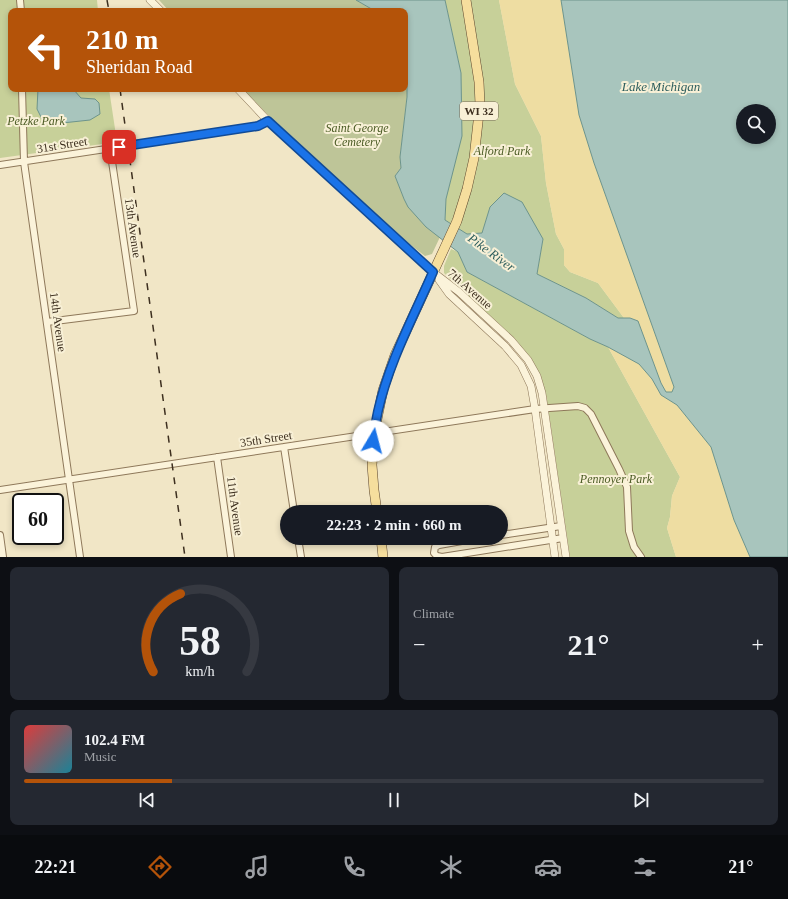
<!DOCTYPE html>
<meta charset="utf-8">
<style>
body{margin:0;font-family:Georgia,serif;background:#242831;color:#f1f3f6;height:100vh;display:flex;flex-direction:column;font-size:15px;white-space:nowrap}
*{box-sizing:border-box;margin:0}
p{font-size:13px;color:#9ea1a6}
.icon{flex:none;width:22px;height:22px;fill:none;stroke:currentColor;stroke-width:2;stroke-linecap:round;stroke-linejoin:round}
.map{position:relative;height:557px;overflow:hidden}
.drawer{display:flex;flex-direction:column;gap:10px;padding:10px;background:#0d0f14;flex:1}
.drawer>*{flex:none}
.banner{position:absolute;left:8px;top:8px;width:400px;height:84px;border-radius:8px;box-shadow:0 2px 6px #0003;background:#b45309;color:#fff;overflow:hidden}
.tools{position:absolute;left:736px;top:104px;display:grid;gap:8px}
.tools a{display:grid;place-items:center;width:40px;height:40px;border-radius:50%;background:#171b24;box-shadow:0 2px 6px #0003;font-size:20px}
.speed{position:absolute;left:12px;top:493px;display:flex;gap:8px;font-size:20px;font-weight:700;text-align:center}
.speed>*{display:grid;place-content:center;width:52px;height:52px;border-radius:50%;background:#171b24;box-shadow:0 2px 6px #0003;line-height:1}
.speed .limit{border:2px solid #111;border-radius:6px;background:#fff;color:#111}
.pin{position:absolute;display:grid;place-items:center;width:34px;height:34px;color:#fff;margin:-17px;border-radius:8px;box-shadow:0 2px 6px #0006}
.me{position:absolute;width:44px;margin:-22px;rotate:8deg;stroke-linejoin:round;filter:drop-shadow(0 0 3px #0008)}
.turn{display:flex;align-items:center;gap:14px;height:84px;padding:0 12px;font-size:18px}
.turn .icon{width:52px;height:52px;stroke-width:2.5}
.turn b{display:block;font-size:28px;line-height:34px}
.big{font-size:30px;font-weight:600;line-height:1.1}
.drawer .tile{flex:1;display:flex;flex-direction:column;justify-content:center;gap:6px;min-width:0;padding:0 14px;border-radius:8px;background:#242831}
.drawer .dial{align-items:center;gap:0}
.dial svg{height:104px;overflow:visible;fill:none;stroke:#363941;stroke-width:7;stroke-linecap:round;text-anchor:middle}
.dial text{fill:#f1f3f6;stroke:none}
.song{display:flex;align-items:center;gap:12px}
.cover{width:48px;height:48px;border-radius:6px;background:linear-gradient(135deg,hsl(0 70% 55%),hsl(190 70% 35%))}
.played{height:4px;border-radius:2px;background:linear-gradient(90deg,#b45309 20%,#363941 20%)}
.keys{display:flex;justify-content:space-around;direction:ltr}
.heat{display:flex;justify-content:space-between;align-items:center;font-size:22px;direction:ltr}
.drawer .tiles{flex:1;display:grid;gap:10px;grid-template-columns:1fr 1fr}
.tile:last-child{grid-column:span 2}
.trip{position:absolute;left:280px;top:505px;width:228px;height:40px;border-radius:20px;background:#171b24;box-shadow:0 2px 6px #0003;font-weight:600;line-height:40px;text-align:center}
.tab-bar{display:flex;height:64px;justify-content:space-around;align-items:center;background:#090b0e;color:#9ea1a6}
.tab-bar .icon{width:28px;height:28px}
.tab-bar .current{color:#b45309}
.tab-bar b{font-size:18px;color:#f1f3f6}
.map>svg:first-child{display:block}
.green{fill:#c7d099}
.sand{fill:#eedda2}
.cemetery{fill:#bec598}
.water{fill:#a8c5bd;stroke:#6d948c;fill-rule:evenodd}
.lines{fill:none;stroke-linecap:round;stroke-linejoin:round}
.minor-casing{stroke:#8e785a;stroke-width:8}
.tertiary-casing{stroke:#8e785a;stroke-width:8}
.primary-casing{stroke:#5c462e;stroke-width:10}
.minor{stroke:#fbf3da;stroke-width:6}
.tertiary{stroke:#fbf3da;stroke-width:7}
.primary{stroke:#f6de9d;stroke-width:9}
.rail{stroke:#3d2f1f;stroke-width:1.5;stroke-dasharray:7 7;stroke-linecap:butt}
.route-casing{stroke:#114b97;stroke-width:10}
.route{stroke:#1a73e8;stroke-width:7}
.labels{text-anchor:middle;stroke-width:4;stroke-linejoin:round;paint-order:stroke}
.shield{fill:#f8f0d6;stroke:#756956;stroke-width:1}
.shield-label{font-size:11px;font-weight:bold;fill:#3d2f1f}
.park-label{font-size:12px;font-style:italic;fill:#4b5b24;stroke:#f8f0d6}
.street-label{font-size:12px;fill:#3d2f1f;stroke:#f8f0d6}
.water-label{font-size:13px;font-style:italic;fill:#2d5e5d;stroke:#f8f0d6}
</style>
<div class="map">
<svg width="788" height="557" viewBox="0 0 788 557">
<rect width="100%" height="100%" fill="#f1e6c6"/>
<path class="green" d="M0,0H97L98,11H11V89H109L117,142L0,158Z
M445,0H499L515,84L541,136L546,183L556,234L564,249V265L570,272L598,283L624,318H618L586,298L537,274L543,239L490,207L482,233L467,234L445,220L446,199L451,179L461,73Z
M451,249L458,252L467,272L590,339L608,347L680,477L672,496L670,517L667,528L676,557H570L546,394L536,367L517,341L444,273V266Z"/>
<path class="sand" d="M499,0H561L579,115L594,163L674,387L672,392H666L661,383L638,321L630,318H624L598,283L570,272L564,265V249L556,234L546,183L541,136L515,84Z
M608,347L639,364L652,379L661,395L677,405L711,447L734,520L750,557H676L667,528L670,517L672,496L680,477Z"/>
<path class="cemetery" d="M159,0H356L375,11H169Z
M405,71L407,78V97L400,157L401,168L395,176L404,199L426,227L440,237L432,254L425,256L399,236L271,118L243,89H405Z"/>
<path class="water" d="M356,0H445L461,73L462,136L446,199L445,220L467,234L482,233L490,207L504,193L522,202L543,239L537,274L586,298L618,318H630L638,321L661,383L666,392H672L674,387L594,163L579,115L561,0H788V557H750L734,520L711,447L677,405L661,395L652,379L639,364L608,347L590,339L467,272L458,252L426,227L408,207L404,199L395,176L401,168L400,157L407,97V78L405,71V11H375ZM743,111H769V137H743Z
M38,89H73L81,98L95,99L99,103L100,114L90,120L53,124L42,119L37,109Z"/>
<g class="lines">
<g class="minor-casing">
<path id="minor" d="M20,0L21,11
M22,89L24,162L80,557
M0,165L258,126L268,121
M47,322L134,311L110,148
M284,447L294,512
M217,457L231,557
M0,490L535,409L578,406L585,408L591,414L619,469L627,487L629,531L634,547L641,557
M0,535L3,557
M501,535L561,526
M298,538L301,557
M479,538L439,545L435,547L434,553L437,556L442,557L563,538"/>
</g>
<g class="tertiary-casing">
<path id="tertiary" d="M150,0L161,11
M238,89L268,121L395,237L433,272L459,292L511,340L528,360L537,376L542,393L566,557
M439,280L449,294L505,346L521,365L531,386L535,409L555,557"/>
</g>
<g class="primary-casing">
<path id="primary" d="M377,512L374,490L372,465L374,434L383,390L395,355L457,221L467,189L474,158L480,104L479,82L466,0
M381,538L383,557"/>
</g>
<use href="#minor" class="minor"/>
<use href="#tertiary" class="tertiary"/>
<use href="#primary" class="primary"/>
<path class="rail" d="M107,0L109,11
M120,89L185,557"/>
</g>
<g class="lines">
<g class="route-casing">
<path id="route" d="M119,147L258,126L268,121L433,272C413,318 389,362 378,411C376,421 374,431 373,441"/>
</g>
<use href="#route" class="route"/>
</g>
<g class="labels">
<rect class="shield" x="460" y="102" width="38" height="18" rx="3"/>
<g class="shield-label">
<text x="479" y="115">WI 32</text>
</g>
<g class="park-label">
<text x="36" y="125">Petzke Park</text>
<text x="357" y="132">Saint George<tspan x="357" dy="14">Cemetery</tspan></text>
<text x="502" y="155">Alford Park</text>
<text x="616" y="483">Pennoyer Park</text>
</g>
<g class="street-label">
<text transform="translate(62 145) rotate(-9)" y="4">31st Street</text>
<text transform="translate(133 228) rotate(82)" y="4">13th Avenue</text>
<text transform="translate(470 289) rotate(41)" y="4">7th Avenue</text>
<text transform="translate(58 322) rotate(82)" y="4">14th Avenue</text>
<text transform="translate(266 439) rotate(-9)" y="4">35th Street</text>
<text transform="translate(235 506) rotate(82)" y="4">11th Avenue</text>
</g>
<g class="water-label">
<text x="661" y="91">Lake Michigan</text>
<text transform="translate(492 252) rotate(36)" y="5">Pike River</text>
</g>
</g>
</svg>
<div class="tools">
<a><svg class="icon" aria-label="search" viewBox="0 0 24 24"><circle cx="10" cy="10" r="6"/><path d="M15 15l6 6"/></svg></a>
</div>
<div class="speed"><div class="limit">60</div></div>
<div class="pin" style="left:119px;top:147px;background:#d93025"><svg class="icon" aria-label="arrive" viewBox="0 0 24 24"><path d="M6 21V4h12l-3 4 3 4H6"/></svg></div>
<svg class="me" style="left:373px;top:441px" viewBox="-20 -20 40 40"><circle r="19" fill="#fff"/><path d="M0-13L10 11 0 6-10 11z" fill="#1a73e8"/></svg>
<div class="trip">22:23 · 2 min · 660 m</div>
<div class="banner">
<div class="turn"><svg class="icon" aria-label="left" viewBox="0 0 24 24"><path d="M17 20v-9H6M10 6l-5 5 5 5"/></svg><div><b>210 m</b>Sheridan Road</div></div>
</div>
</div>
<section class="drawer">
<div class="tiles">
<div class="tile dial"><svg viewBox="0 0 100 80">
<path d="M14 69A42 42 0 1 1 86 69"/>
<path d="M14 69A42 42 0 0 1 35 9" stroke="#b45309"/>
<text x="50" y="56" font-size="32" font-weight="700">58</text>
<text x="50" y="72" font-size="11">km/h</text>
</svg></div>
<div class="tile"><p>Climate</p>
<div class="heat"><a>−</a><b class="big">21°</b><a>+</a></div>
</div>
<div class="tile">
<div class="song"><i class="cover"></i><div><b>102.4 FM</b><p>Music</p></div></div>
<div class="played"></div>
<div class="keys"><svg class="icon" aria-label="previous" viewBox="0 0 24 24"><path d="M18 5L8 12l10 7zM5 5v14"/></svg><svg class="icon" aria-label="pause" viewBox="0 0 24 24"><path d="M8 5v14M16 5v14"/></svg><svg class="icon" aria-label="next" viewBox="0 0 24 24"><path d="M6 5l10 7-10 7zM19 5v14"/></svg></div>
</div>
</div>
</section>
<nav class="tab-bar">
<b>22:21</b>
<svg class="icon current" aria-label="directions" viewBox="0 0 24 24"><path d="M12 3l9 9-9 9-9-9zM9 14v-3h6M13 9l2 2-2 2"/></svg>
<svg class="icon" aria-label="music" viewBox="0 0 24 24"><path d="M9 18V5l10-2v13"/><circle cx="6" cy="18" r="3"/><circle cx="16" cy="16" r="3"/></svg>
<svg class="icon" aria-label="phone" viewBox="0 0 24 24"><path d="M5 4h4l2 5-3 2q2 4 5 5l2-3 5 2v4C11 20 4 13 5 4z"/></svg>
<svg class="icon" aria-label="climate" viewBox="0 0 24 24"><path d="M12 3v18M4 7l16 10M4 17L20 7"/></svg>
<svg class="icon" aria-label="car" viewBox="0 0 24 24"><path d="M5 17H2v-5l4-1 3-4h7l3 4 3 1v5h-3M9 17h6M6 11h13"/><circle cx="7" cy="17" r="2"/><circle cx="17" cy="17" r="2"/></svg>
<svg class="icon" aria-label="filters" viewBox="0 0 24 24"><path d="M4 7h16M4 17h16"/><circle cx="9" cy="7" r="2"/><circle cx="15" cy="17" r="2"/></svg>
<b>21°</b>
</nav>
